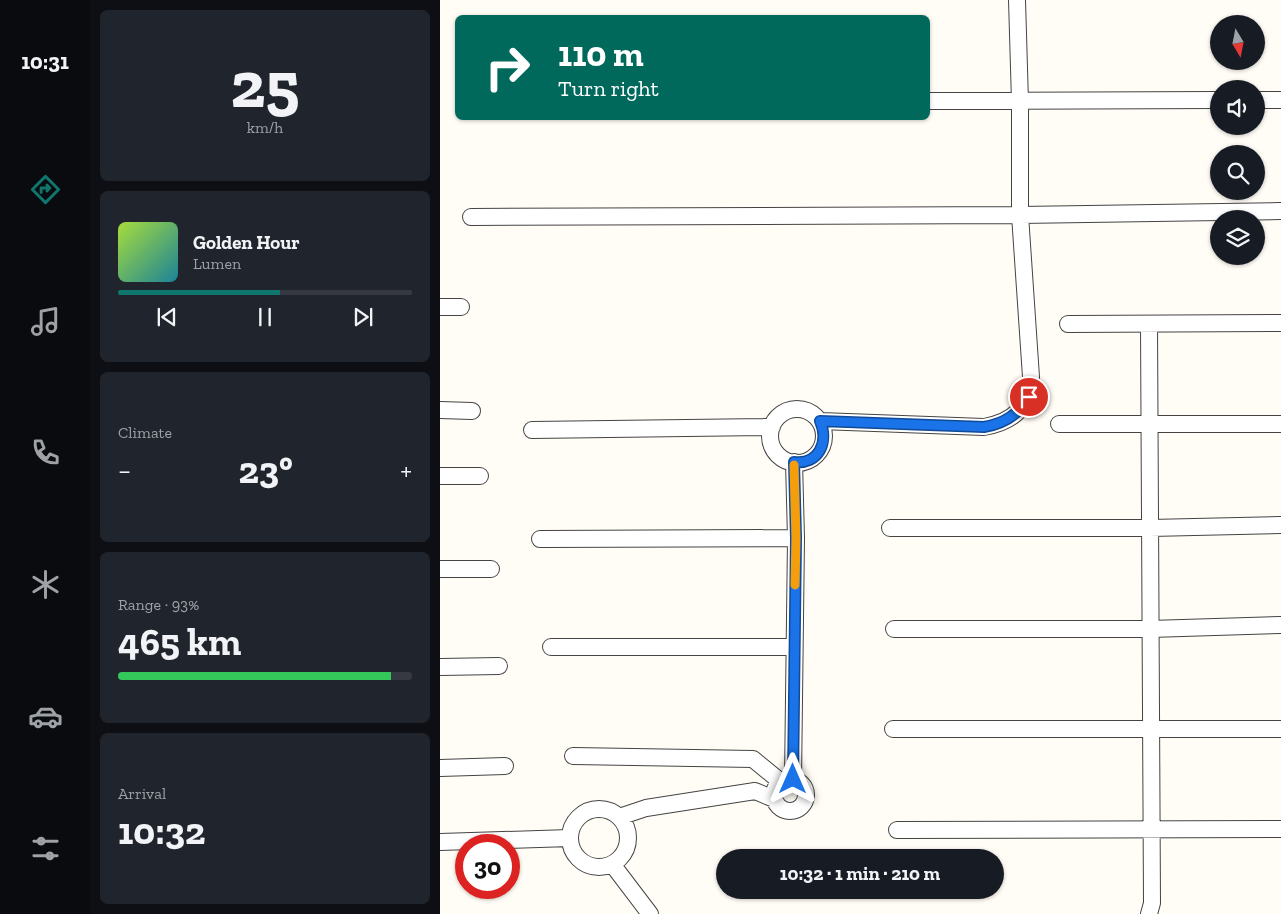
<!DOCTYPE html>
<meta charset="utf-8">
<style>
body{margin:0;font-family:"Zilla Slab",serif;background:#20242c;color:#f1f3f6;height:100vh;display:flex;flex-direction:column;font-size:19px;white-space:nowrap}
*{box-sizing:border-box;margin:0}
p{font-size:16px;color:#9ea1a6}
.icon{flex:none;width:28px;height:28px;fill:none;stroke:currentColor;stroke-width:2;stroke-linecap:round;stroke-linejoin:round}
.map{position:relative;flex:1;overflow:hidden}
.sheet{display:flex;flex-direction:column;gap:10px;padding:10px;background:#0d0f14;width:350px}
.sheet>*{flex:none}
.hud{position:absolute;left:15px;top:15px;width:475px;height:105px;border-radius:8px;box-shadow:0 1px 4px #0004;background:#00695c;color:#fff;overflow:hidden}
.needle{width:32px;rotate:170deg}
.tools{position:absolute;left:770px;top:15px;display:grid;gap:10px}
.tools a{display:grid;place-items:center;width:55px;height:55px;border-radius:50%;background:#171b24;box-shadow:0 1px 4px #0004;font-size:25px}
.speed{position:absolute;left:15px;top:834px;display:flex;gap:10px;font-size:25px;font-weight:700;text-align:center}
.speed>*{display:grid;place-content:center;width:65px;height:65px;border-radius:50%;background:#171b24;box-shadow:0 1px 4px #0004;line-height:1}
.speed .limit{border:8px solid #d22;background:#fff;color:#111}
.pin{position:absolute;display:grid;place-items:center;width:42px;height:42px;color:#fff;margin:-21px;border:2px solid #fff;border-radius:50%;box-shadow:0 1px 5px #0007}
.me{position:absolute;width:55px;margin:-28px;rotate:0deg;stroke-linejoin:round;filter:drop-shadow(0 0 4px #0008)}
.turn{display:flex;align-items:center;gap:18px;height:105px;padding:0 20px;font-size:22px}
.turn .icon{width:65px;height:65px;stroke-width:2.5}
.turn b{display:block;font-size:35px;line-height:42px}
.big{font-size:38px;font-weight:800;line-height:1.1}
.sheet .tile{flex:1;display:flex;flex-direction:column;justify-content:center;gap:8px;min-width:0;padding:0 18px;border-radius:8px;background:#20242c}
.sheet .dial{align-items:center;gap:0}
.dial b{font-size:65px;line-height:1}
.song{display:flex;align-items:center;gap:15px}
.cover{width:60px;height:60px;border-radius:8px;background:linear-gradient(135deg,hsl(80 70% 55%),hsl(190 70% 35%))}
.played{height:5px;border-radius:2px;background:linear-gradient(90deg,#0f766e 55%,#363941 55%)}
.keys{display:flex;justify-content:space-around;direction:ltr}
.heat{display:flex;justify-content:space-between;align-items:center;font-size:28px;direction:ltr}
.charge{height:8px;border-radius:4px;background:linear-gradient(90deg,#34c759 93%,#363941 0)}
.trip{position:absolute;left:276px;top:849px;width:288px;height:50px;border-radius:25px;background:#171b24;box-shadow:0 1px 4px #0004;font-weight:800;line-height:50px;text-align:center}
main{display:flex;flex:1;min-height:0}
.menu{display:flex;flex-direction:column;width:90px;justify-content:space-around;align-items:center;background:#090b0e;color:#9ea1a6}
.menu .icon{width:35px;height:35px}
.menu .selected{color:#0f766e}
.menu b{font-size:22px;color:#f1f3f6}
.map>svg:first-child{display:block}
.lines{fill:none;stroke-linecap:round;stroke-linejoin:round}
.minor-casing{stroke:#444;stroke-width:18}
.minor{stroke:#fff;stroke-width:16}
.route-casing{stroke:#114b97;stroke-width:12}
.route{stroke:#1a73e8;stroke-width:9}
.slow{stroke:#f59e0b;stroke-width:9}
</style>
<main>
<nav class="menu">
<b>10:31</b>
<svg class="icon selected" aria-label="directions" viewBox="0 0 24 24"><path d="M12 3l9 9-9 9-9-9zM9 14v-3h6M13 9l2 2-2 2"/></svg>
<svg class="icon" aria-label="music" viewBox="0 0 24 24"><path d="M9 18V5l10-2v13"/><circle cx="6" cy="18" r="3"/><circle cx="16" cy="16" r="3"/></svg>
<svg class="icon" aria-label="phone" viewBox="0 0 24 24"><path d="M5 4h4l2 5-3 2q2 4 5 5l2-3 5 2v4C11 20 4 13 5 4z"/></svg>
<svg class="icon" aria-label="climate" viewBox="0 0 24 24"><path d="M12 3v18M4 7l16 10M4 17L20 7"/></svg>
<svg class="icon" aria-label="car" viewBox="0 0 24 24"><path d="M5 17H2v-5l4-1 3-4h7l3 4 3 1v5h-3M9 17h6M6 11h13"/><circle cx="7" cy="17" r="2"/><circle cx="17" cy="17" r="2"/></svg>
<svg class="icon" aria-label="filters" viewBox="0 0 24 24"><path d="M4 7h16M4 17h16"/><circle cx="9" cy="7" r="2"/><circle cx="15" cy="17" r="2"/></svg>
</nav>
<section class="sheet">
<div class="tile dial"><b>25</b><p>km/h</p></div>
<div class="tile">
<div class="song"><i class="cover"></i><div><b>Golden Hour</b><p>Lumen</p></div></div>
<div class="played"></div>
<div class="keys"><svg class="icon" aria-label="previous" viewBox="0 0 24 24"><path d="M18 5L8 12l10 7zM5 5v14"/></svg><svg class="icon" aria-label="pause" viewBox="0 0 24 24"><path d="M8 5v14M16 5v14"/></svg><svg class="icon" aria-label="next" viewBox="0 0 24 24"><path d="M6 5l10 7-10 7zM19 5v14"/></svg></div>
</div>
<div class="tile"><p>Climate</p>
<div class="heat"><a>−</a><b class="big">23°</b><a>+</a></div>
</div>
<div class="tile"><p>Range · 93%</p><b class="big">465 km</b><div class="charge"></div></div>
<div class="tile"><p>Arrival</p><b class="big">10:32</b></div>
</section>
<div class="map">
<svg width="841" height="914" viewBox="0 0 841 914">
<rect width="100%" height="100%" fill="#fffdf5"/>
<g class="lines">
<g class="minor-casing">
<path id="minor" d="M816,100H841
M488,101L779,100
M31,217L580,215L841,211
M0,307H21
M628,324L841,323
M330 436a27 27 0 1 1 54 0a27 27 0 1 1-54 0Z
M0,410L32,411
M380,421L544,427C573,422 590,407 591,377L580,215V102L577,0
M619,424H841
M92,430L332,427
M0,476H40
M450,528H710L841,525
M100,539L356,538
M0,569H51
M454,629H710L841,625
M111,647H354
M0,667L59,666
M453,729H841
M133,756L313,759L341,782
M0,768L65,766
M334 795a16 16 0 1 1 32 0a16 16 0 1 1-32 0Z
M353,779L356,538L354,462
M130 838a29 29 0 1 1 58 0a29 29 0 1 1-58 0Z
M179,817L206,808L315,791L334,799
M457,830L841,829
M0,842L130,838
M172,864L210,914
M709,914L712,903L709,324"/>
</g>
<use href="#minor" class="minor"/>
</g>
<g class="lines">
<g class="route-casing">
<path id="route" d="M353,779L356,538L354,462C379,465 389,442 380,421L544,427C563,424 579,414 589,397"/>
</g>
<use href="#route" class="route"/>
<path class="slow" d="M354,465L356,538L355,585"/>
</g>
</svg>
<div class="tools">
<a><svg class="needle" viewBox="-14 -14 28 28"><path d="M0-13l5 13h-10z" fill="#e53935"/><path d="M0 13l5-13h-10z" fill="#9ea1a6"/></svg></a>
<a><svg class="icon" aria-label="sound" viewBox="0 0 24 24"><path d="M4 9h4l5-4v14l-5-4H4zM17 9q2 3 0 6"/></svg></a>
<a><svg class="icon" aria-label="search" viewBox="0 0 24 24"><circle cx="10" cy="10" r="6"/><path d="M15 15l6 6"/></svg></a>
<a><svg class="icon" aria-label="layers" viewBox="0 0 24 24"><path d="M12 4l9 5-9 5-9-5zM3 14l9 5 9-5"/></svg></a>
</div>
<div class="speed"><div class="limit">30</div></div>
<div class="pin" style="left:589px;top:397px;background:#d93025"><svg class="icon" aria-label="arrive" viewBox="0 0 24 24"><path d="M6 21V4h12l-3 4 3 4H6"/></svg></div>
<svg class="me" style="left:353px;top:779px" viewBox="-20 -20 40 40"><path d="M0-17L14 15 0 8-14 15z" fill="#1a73e8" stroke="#fff" stroke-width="4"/></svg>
<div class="trip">10:32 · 1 min · 210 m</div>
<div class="hud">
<div class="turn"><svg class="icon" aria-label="right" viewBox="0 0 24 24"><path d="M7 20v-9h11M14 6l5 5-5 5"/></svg><div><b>110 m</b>Turn right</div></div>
</div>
</div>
</main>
